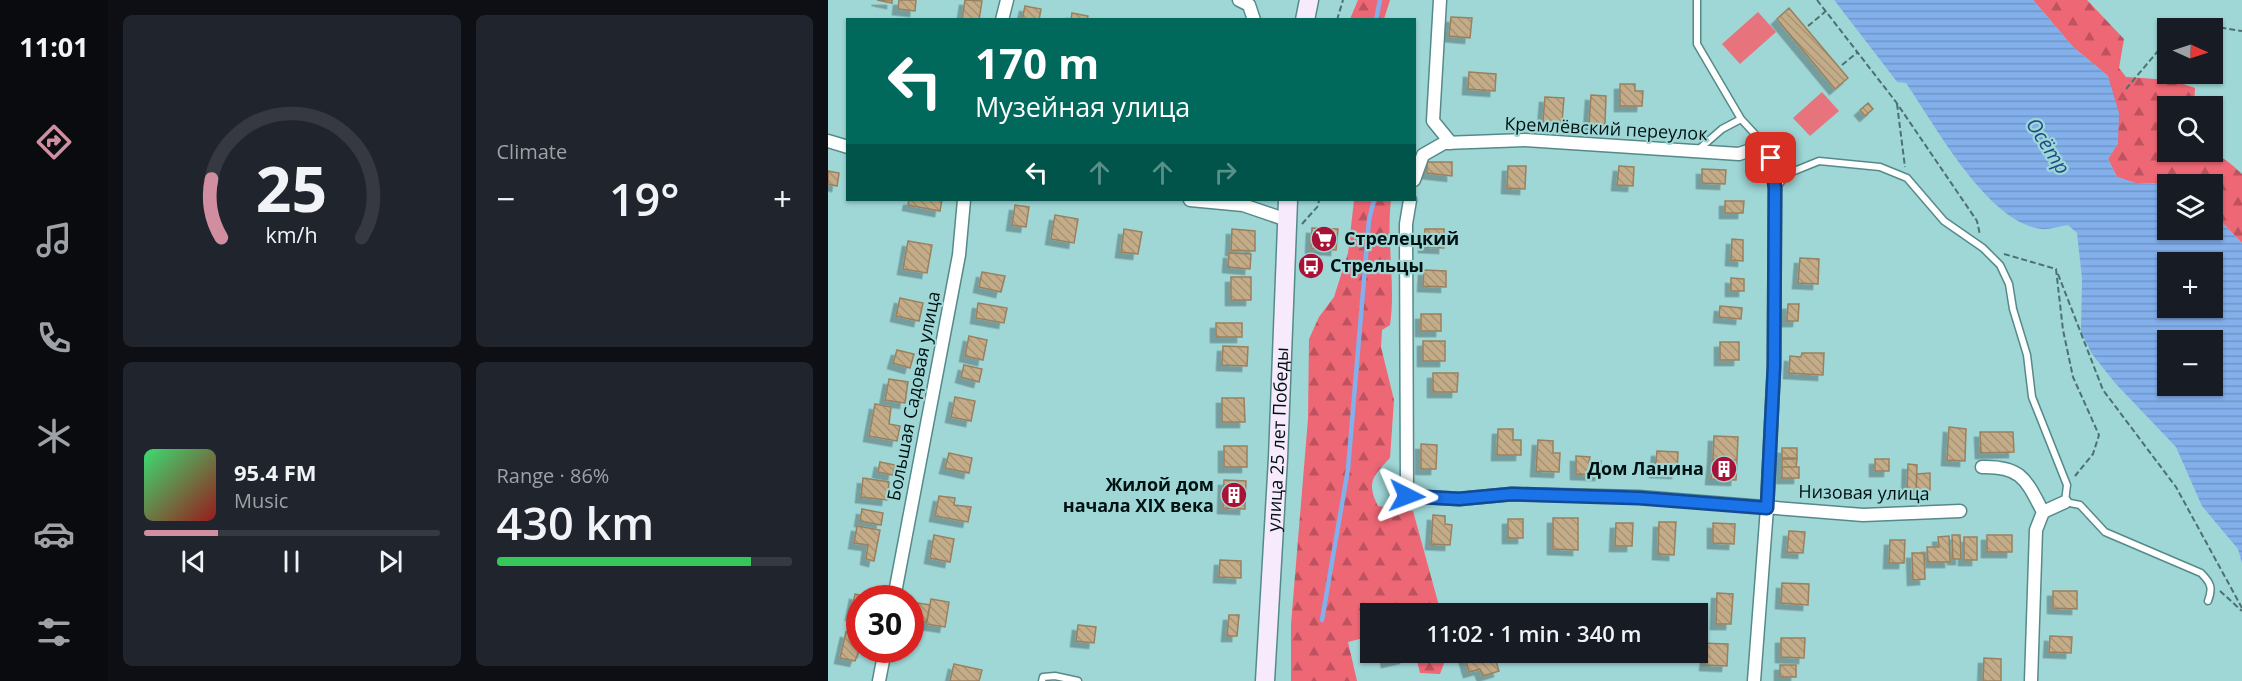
<!DOCTYPE html>
<meta charset="utf-8">
<style>
body{margin:0;font-family:"Open Sans",sans-serif;background:#20242c;color:#f1f3f6;height:100vh;display:flex;flex-direction:column;font-size:22px;white-space:nowrap}
*{box-sizing:border-box;margin:0}
p{font-size:20px;color:#9ea1a6}
.icon{flex:none;width:33px;height:33px;fill:none;stroke:currentColor;stroke-width:2;stroke-linecap:round;stroke-linejoin:round}
.map{position:relative;flex:1;overflow:hidden}
.panel{display:flex;flex-direction:column;gap:15px;padding:15px;background:#0d0f14;width:720px}
.panel>*{flex:none}
.hud{position:absolute;left:18px;top:18px;width:570px;height:183px;border-radius:0px;box-shadow:0 2px 4px #0004;background:#00695c;color:#fff;overflow:hidden}
.needle{width:39px;rotate:93deg}
.buttons{position:absolute;left:1329px;top:18px;display:grid;gap:12px}
.buttons a{display:grid;place-items:center;width:66px;height:66px;border-radius:0px;background:#171b24;box-shadow:0 2px 4px #0004;font-size:30px}
.speed{position:absolute;left:18px;top:585px;display:flex;gap:12px;font-size:30px;font-weight:700;text-align:center}
.speed>*{display:grid;place-content:center;width:78px;height:78px;border-radius:50%;background:#171b24;box-shadow:0 2px 4px #0004;line-height:1}
.speed .limit{border:9px solid #d22;background:#fff;color:#111}
.pin{position:absolute;display:grid;place-items:center;width:51px;height:51px;color:#fff;margin:-26px;border-radius:12px;box-shadow:0 3px 9px #0006}
.me{position:absolute;width:66px;margin:-33px;rotate:93deg;stroke-linejoin:round;filter:drop-shadow(0 0 4px #0008)}
.turn{display:flex;align-items:center;gap:21px;height:126px;padding:0 30px;font-size:27px}
.turn .icon{width:78px;height:78px;stroke-width:2.5}
.turn b{display:block;font-size:42px;line-height:51px}
.lanes{display:flex;align-items:center;height:57px;padding:0 30px;background:#0003;justify-content:center;gap:30px;direction:ltr}
.lanes .off{opacity:.35}
.big{font-size:45px;font-weight:600;line-height:1.1}
.panel .tile{flex:1;display:flex;flex-direction:column;justify-content:center;gap:9px;min-width:0;padding:0 21px;border-radius:9px;background:#20242c}
.panel .dial{align-items:center;gap:0}
.dial svg{height:156px;overflow:visible;fill:none;stroke:#363941;stroke-width:7;stroke-linecap:round;text-anchor:middle}
.dial text{fill:#f1f3f6;stroke:none}
.song{display:flex;align-items:center;gap:18px}
.cover{width:72px;height:72px;border-radius:9px;background:linear-gradient(135deg,hsl(140 70% 55%),hsl(0 70% 35%))}
.played{height:6px;border-radius:3px;background:linear-gradient(90deg,#d18ea0 25%,#363941 25%)}
.keys{display:flex;justify-content:space-around;direction:ltr}
.heat{display:flex;justify-content:space-between;align-items:center;font-size:33px;direction:ltr}
.charge{height:9px;border-radius:4px;background:linear-gradient(90deg,#34c759 86%,#363941 0)}
.panel .tiles{flex:1;display:grid;gap:15px;grid-template-columns:repeat(2,1fr)}
.trip{position:absolute;left:532px;top:603px;width:348px;height:60px;border-radius:0px;background:#171b24;box-shadow:0 2px 4px #0004;font-weight:600;line-height:60px;text-align:center}
main{display:flex;flex:1;min-height:0}
.dock{display:flex;flex-direction:column;width:108px;justify-content:space-around;align-items:center;background:#090b0e;color:#9ea1a6}
.dock .icon{width:42px;height:42px}
.dock .active{color:#d18ea0}
.dock b{font-size:27px;color:#f1f3f6}
.map>svg:first-child{display:block}
.forest{fill:url(#forest-firs)}
.garden{fill:#e7737d}
.water{fill:url(#water-rules);fill-rule:evenodd}
.pier{fill:#9fd6d6}
.lines{fill:none;stroke-linecap:round;stroke-linejoin:round}
.stream{stroke:#83afeb;stroke-width:4.5}
.building{fill:url(#building-back-hatch);stroke:#99815f;stroke-width:1.5;filter:url(#shadow)}
.lane-casing{stroke:#568a8a;stroke-width:9}
.street-casing{stroke:#568a8a;stroke-width:15}
.secondary-casing{stroke:#568a8a;stroke-width:21}
.path{stroke:#4d7171;stroke-width:2;stroke-dasharray:6 3;stroke-linecap:butt}
.lane{stroke:#fff;stroke-width:6}
.street{stroke:#fff;stroke-width:12}
.secondary{stroke:#f7eafd;stroke-width:18}
.route-casing{stroke:#114b97;stroke-width:15}
.route{stroke:#1a73e8;stroke-width:10}
.labels{text-anchor:middle;stroke-width:4.5;stroke-linejoin:round;paint-order:stroke}
.street-label{font-size:18px;fill:#011;stroke:#9fd6d6}
.poi-label{font-size:18px;font-weight:bold;fill:#011;stroke:#9fd6d6;text-anchor:start}
.water-label{font-size:20px;font-style:italic;fill:#1a4c8b;stroke:#9fd6d6}
</style>
<main>
<nav class="dock">
<b>11:01</b>
<svg class="icon active" aria-label="directions" viewBox="0 0 24 24"><path d="M12 3l9 9-9 9-9-9zM9 14v-3h6M13 9l2 2-2 2"/></svg>
<svg class="icon" aria-label="music" viewBox="0 0 24 24"><path d="M9 18V5l10-2v13"/><circle cx="6" cy="18" r="3"/><circle cx="16" cy="16" r="3"/></svg>
<svg class="icon" aria-label="phone" viewBox="0 0 24 24"><path d="M5 4h4l2 5-3 2q2 4 5 5l2-3 5 2v4C11 20 4 13 5 4z"/></svg>
<svg class="icon" aria-label="climate" viewBox="0 0 24 24"><path d="M12 3v18M4 7l16 10M4 17L20 7"/></svg>
<svg class="icon" aria-label="car" viewBox="0 0 24 24"><path d="M5 17H2v-5l4-1 3-4h7l3 4 3 1v5h-3M9 17h6M6 11h13"/><circle cx="7" cy="17" r="2"/><circle cx="17" cy="17" r="2"/></svg>
<svg class="icon" aria-label="filters" viewBox="0 0 24 24"><path d="M4 7h16M4 17h16"/><circle cx="9" cy="7" r="2"/><circle cx="15" cy="17" r="2"/></svg>
</nav>
<section class="panel">
<div class="tiles">
<div class="tile dial"><svg viewBox="0 0 100 80">
<path d="M14 69A42 42 0 1 1 86 69"/>
<path d="M14 69A42 42 0 0 1 9 39" stroke="#d18ea0"/>
<text x="50" y="56" font-size="32" font-weight="700">25</text>
<text x="50" y="72" font-size="11">km/h</text>
</svg></div>
<div class="tile"><p>Climate</p>
<div class="heat"><a>−</a><b class="big">19°</b><a>+</a></div>
</div>
<div class="tile">
<div class="song"><i class="cover"></i><div><b>95.4 FM</b><p>Music</p></div></div>
<div class="played"></div>
<div class="keys"><svg class="icon" aria-label="previous" viewBox="0 0 24 24"><path d="M18 5L8 12l10 7zM5 5v14"/></svg><svg class="icon" aria-label="pause" viewBox="0 0 24 24"><path d="M8 5v14M16 5v14"/></svg><svg class="icon" aria-label="next" viewBox="0 0 24 24"><path d="M6 5l10 7-10 7zM19 5v14"/></svg></div>
</div>
<div class="tile"><p>Range · 86%</p><b class="big">430 km</b><div class="charge"></div></div>
</div>
</section>
<div class="map">
<svg width="1414" height="681" viewBox="0 0 1414 681">
<defs>
<pattern id="forest-firs" width="22" height="20" patternUnits="userSpaceOnUse" patternTransform="scale(1.5)"><rect width="22" height="20" fill="#ee6775"/><path d="M5 1l3.5 6h-7zM16 11l3.5 6h-7z" fill="#be535f"/></pattern>
<pattern id="water-rules" width="6" height="5" patternUnits="userSpaceOnUse" patternTransform="scale(1.5)"><rect width="6" height="5" fill="#83afeb"/><path d="M0 2.5h6" fill="none" stroke="#6f96c8"/></pattern>
<pattern id="building-back-hatch" width="6" height="6" patternUnits="userSpaceOnUse" patternTransform="scale(1.5)"><rect width="6" height="6" fill="#c4ac88"/><path d="M-1 5l2 2M0 0l6 6M5-1l2 2" fill="none" stroke="#a79374"/></pattern>
<filter id="shadow"><feDropShadow dx="-5.5" dy="5.5" stdDeviation="0" flood-color="#0004"/></filter>
</defs>
<rect width="100%" height="100%" fill="#9fd6d6"/>
<path class="forest" d="M530,0H562L556,19H522Z
M1205,0H1259L1296,39L1291,68L1298,77L1343,80L1367,88L1366,106H1340V152H1352L1351,156C1382,150 1391,152 1414,174V243L1385,213L1384,184L1307,183L1289,177L1280,159L1290,143L1280,76L1245,47Z
M526,200H563C558,241 568,284 562,325L554,330L553,347L566,400L562,458C545,476 538,482 550,506L585,511L613,613L543,614V636L520,642L529,681H463V624L480,419L481,339L491,317L506,297L520,253Z
M587,653H620L612,674L592,673Z"/>
<path class="garden" d="M930,12L948,32L912,64L894,44Z
M994,92L1011,111L982,136L965,118Z"/>
<path class="water" d="M1006,0H1205L1245,47L1280,76L1291,113L1290,143L1280,159L1289,177L1307,183L1341,184L1340,230H1384L1385,213L1414,243V563L1410,549L1374,506L1348,447L1288,384L1264,354L1253,332L1254,278L1249,233L1240,225C1232,226 1221,230 1213,229C1159,222 1107,125 1078,83L1069,82ZM1340,262H1384V308H1340ZM1340,340H1384V386H1340Z"/>
<path class="pier" d="M1003,0H1006L1069,82L1067,83Z"/>
<g class="lines">
<path class="stream" d="M548,20L552,0
M494,620L520,469L541,220L546,200"/>
</g>
<path class="building" d="M49,0H64V3Z
M71,0H88L87,11L70,9Z
M137,0L154,1L151,20H134Z
M197,6L213,9L211,20H194Z
M961,8L1020,78L1007,89L949,19Z
M244,13L260,16L259,20H243Z
M623,17L644,18L642,38L621,36Z
M641,72L668,74L667,91L640,89Z
M792,84H807V91H815L814,106H792Z
M763,95L778,96L777,124H761Z
M717,97L736,98L734,122L715,121Z
M1040,103L1045,109L1037,116L1032,110Z
M599,162H624V176L599,173Z
M680,166H698L697,189L679,188Z
M791,166L806,167L805,186L789,185Z
M874,169L898,170L897,184L874,183Z
M0,171L11,173L9,186L0,184Z
M81,200H114L112,211L80,205Z
M897,201H916L915,213H897Z
M187,205L201,207L198,227L184,225Z
M227,215L250,219L246,243L223,239Z
M484,228L510,229L508,250L483,248Z
M296,229L314,232L310,254L293,252Z
M404,229L427,231V251L403,250Z
M597,229H616V248L596,247Z
M904,239L915,240V261L903,260Z
M80,241L104,245L99,273L75,269Z
M401,253L423,254L422,269L400,267Z
M972,258L991,259L990,284L970,283Z
M596,270L618,271V287L595,286Z
M154,272L177,276L173,292L151,287Z
M403,277H423V300H403Z
M903,278L916,279V291H903Z
M72,298L95,303L91,321L68,316Z
M150,303L179,308L176,323L148,318Z
M960,304H971L970,321H959Z
M892,306L914,308L913,319L891,317Z
M593,314H613V331H593Z
M388,323H414V337H388Z
M141,336L159,340L155,360L137,356Z
M595,341H617V361H595Z
M892,342H911V360H892Z
M395,346L420,347L419,366L394,365Z
M69,350L86,354L82,368L65,363Z
M974,353H996L995,375L961,373L962,356L973,357Z
M136,365L154,369L151,382L133,377Z
M605,373H630L629,392H605Z
M61,379L80,382L77,403L57,400Z
M127,397L147,401L143,421L123,417Z
M394,398H416L417,422H394Z
M47,404L63,407L61,424L72,426L69,441L41,436Z
M1121,427L1138,429L1137,461L1119,460Z
M670,429H685V440H693V455H669Z
M1152,432H1185L1186,452L1153,453Z
M886,436L910,437L909,460L885,459Z
M710,440L725,441V453H732L731,472L708,471Z
M593,444L609,445L608,469H593Z
M396,446H419V467H396Z
M954,448H969V458H954Z
M829,451L850,452L849,473L827,472Z
M121,453L144,458L141,473L117,468Z
M748,456L762,457L761,461H773L772,475L748,474Z
M885,459L909,460L908,480L883,479Z
M954,459H969L968,467H954Z
M1047,459H1061V471H1047Z
M52,462L67,465L65,475L50,472Z
M1080,464L1089,465L1088,490H1079Z
M954,467H971V478H954Z
M1102,473V490H1088L1089,474Z
M35,478L61,482L59,500L33,497Z
M396,480L418,481L417,509L395,508Z
M111,496L127,498L126,505L143,507L140,522L107,516Z
M34,509L55,513L53,525L32,521Z
M605,515L617,516V524L624,525L622,545L603,544Z
M725,518H750V550L725,549Z
M680,519H695V538H680Z
M831,522H848L846,555L830,554Z
M788,523H805L804,546H787Z
M885,523L907,524L906,544L885,543Z
M29,526L52,530L46,561L38,559L40,545L26,543Z
M961,531L977,532L975,553L959,552Z
M106,535L126,539L122,562L102,558Z
M1124,535H1132L1133,559H1125Z
M1159,535H1184V552H1159Z
M1121,536L1122,562H1100L1099,547H1111L1110,537Z
M1136,537H1149V560H1136Z
M1062,540H1077L1076,563H1061Z
M1084,553H1096L1097,579L1085,580Z
M392,560L413,561V578L391,577Z
M954,583L981,584L980,605L953,603Z
M1225,591H1249V609L1225,608Z
M889,593L905,594L903,624H888Z
M27,594L45,598H32V617L23,615Z
M103,599L121,602L117,627L98,624Z
M90,603L102,605L99,622L87,620Z
M401,615H411L409,636H399Z
M250,625L268,627L266,643L248,641Z
M18,632L32,635V650H35V652L31,651L27,661L12,658Z
M1222,636L1244,637L1243,653L1221,652Z
M953,638H977L976,658L953,657Z
M870,643L900,644L899,666L877,665L878,656H865L866,652H870Z
M557,652H576L577,658L559,662Z
M635,652H665L671,671L655,676L652,669L641,672Z
M1156,658L1173,659V681H1155Z
M126,664L154,670L151,681H122Z
M952,665H968V677H952Z"/>
<g class="lines">
<g class="lane-casing">
<path id="lane" d="M869,0V44L913,119L937,145L943,158
M870,150L894,129L913,119
M948,188L959,174L991,161L1052,167L1079,178L1116,221L1155,248L1172,265L1181,284L1185,309L1199,355L1204,397L1239,485L1237,502L1252,505L1277,532L1373,573C1383,583 1385,588 1380,601
M214,681L215,677L227,676L250,681"/>
</g>
<g class="street-casing">
<path id="street" d="M411,0L421,5L426,20
M612,0L605,121L623,143
M174,20L179,0
M0,141L20,147
M586,180L595,155L616,143L697,140L911,154L937,145
M362,200L415,205L459,220
M582,200L578,224L579,496L631,499L684,494L811,497L1035,515L1132,511
M1154,467C1194,466 1198,480 1215,512
M66,598L131,255L136,200
M51,681L57,650
M926,681L939,508L946,366L947,188L943,158
M1203,681L1208,530L1215,512L1237,502"/>
</g>
<g class="secondary-casing">
<g id="secondary">
<path d="M477,20L481,0"/>
<path id="s1" d="M437,681L450,458L460,200"/>
</g>
</g>
<path class="path" d="M989,0L1068,102L1149,221L1152,235
M509,20L515,0
M980,26L998,11
M1350,28L1357,22L1414,31
M1014,65L1030,52
M1298,89L1340,39
M1069,104L1077,167
M474,224L490,206L491,200
M1176,254L1228,269L1235,330L1245,377L1271,435L1265,454L1247,476
M1230,274L1275,390L1348,487L1414,608
M1392,591L1414,611"/>
<use href="#lane" class="lane"/>
<use href="#street" class="street"/>
<use href="#secondary" class="secondary"/>
</g>
<g class="lines">
<g class="route-casing">
<path id="route" d="M579,496L631,499L684,494L811,498L939,508L946,366L947,188L943,158"/>
</g>
<use href="#route" class="route"/>
</g>
<defs>
<g id="supermarket-disc" transform="scale(1.35)"><circle r="9.5" fill="#a91237" stroke="#9fd6d6"/><path d="M-6-5.5h2.5l.6 2H6L4.5 2H-2.5L-4.4-4H-6ZM-1.5 3.2a1.3 1.3 0 1 0 .1 0ZM3 3.2a1.3 1.3 0 1 0 .1 0Z" fill="#fff"/></g>
<g id="bus-disc" transform="scale(1.35)"><circle r="9.5" fill="#a91237" stroke="#9fd6d6"/><path d="M-5-6H5V4H4V6H2V4H-2V6H-4V4H-5ZM-3.5-4V0h7V-4ZM-3.5 1.2v1.5H-2V1.2ZM2 1.2v1.5H3.5V1.2Z" fill="#fff"/></g>
<g id="building-disc" transform="scale(1.35)"><circle r="9.5" fill="#a91237" stroke="#9fd6d6"/><path d="M-4-6H4V6H1V3H-1V6H-4ZM-2.5-4.3h1.7v1.8h-1.7ZM.8-4.3h1.7v1.8H.8ZM-2.5-1h1.7V.8h-1.7ZM.8-1h1.7V.8H.8Z" fill="#fff"/></g>
</defs>
<g fill-rule="evenodd">
<use href="#supermarket-disc" x="496" y="239"/>
<use href="#bus-disc" x="483" y="266"/>
<use href="#building-disc" x="896" y="469"/>
<use href="#building-disc" x="406" y="495"/>
</g>
<g class="labels">
<g class="street-label">
<text transform="translate(778 129) rotate(3)" y="6">Кремлёвский переулок</text>
<text transform="translate(86 396) rotate(-79)" y="6">Большая Садовая улица</text>
<text dy="6" stroke="none"><textPath href="#s1" startOffset="242">улица 25 лет Победы</textPath></text>
<text transform="translate(1036 493) rotate(1)" y="6">Низовая улица</text>
</g>
<g class="poi-label">
<text x="516" y="245">Стрелецкий</text>
<text x="502" y="272">Стрельцы</text>
<text x="876" y="475" text-anchor="end">Дом Ланина</text>
<text x="386" y="491" text-anchor="end">Жилой дом<tspan x="386" dy="21">начала XIX века</tspan></text>
</g>
<g class="water-label">
<text transform="translate(1220 146) rotate(57)" y="7">Осётр</text>
</g>
</g>
</svg>
<div class="buttons">
<a><svg class="needle" viewBox="-14 -14 28 28"><path d="M0-13l5 13h-10z" fill="#e53935"/><path d="M0 13l5-13h-10z" fill="#9ea1a6"/></svg></a>
<a><svg class="icon" aria-label="search" viewBox="0 0 24 24"><circle cx="10" cy="10" r="6"/><path d="M15 15l6 6"/></svg></a>
<a><svg class="icon" aria-label="layers" viewBox="0 0 24 24"><path d="M12 4l9 5-9 5-9-5zM3 14l9 5 9-5"/></svg></a>
<a>+</a>
<a>−</a>
</div>
<div class="speed"><div class="limit">30</div></div>
<div class="pin" style="left:943px;top:158px;background:#d93025"><svg class="icon" aria-label="arrive" viewBox="0 0 24 24"><path d="M6 21V4h12l-3 4 3 4H6"/></svg></div>
<svg class="me" style="left:579px;top:496px" viewBox="-20 -20 40 40"><path d="M0-17L14 15 0 8-14 15z" fill="#1a73e8" stroke="#fff" stroke-width="4"/></svg>
<div class="trip">11:02 · 1 min · 340 m</div>
<div class="hud">
<div class="turn"><svg class="icon" aria-label="left" viewBox="0 0 24 24"><path d="M17 20v-9H6M10 6l-5 5 5 5"/></svg><div><b>170 m</b>Музейная улица</div></div>
<div class="lanes"><svg class="icon" aria-label="left" viewBox="0 0 24 24"><path d="M17 20v-9H6M10 6l-5 5 5 5"/></svg><svg class="icon off" aria-label="ahead" viewBox="0 0 24 24"><path d="M12 20V5M6 11l6-6 6 6"/></svg><svg class="icon off" aria-label="ahead" viewBox="0 0 24 24"><path d="M12 20V5M6 11l6-6 6 6"/></svg><svg class="icon off" aria-label="right" viewBox="0 0 24 24"><path d="M7 20v-9h11M14 6l5 5-5 5"/></svg></div>
</div>
</div>
</main>
